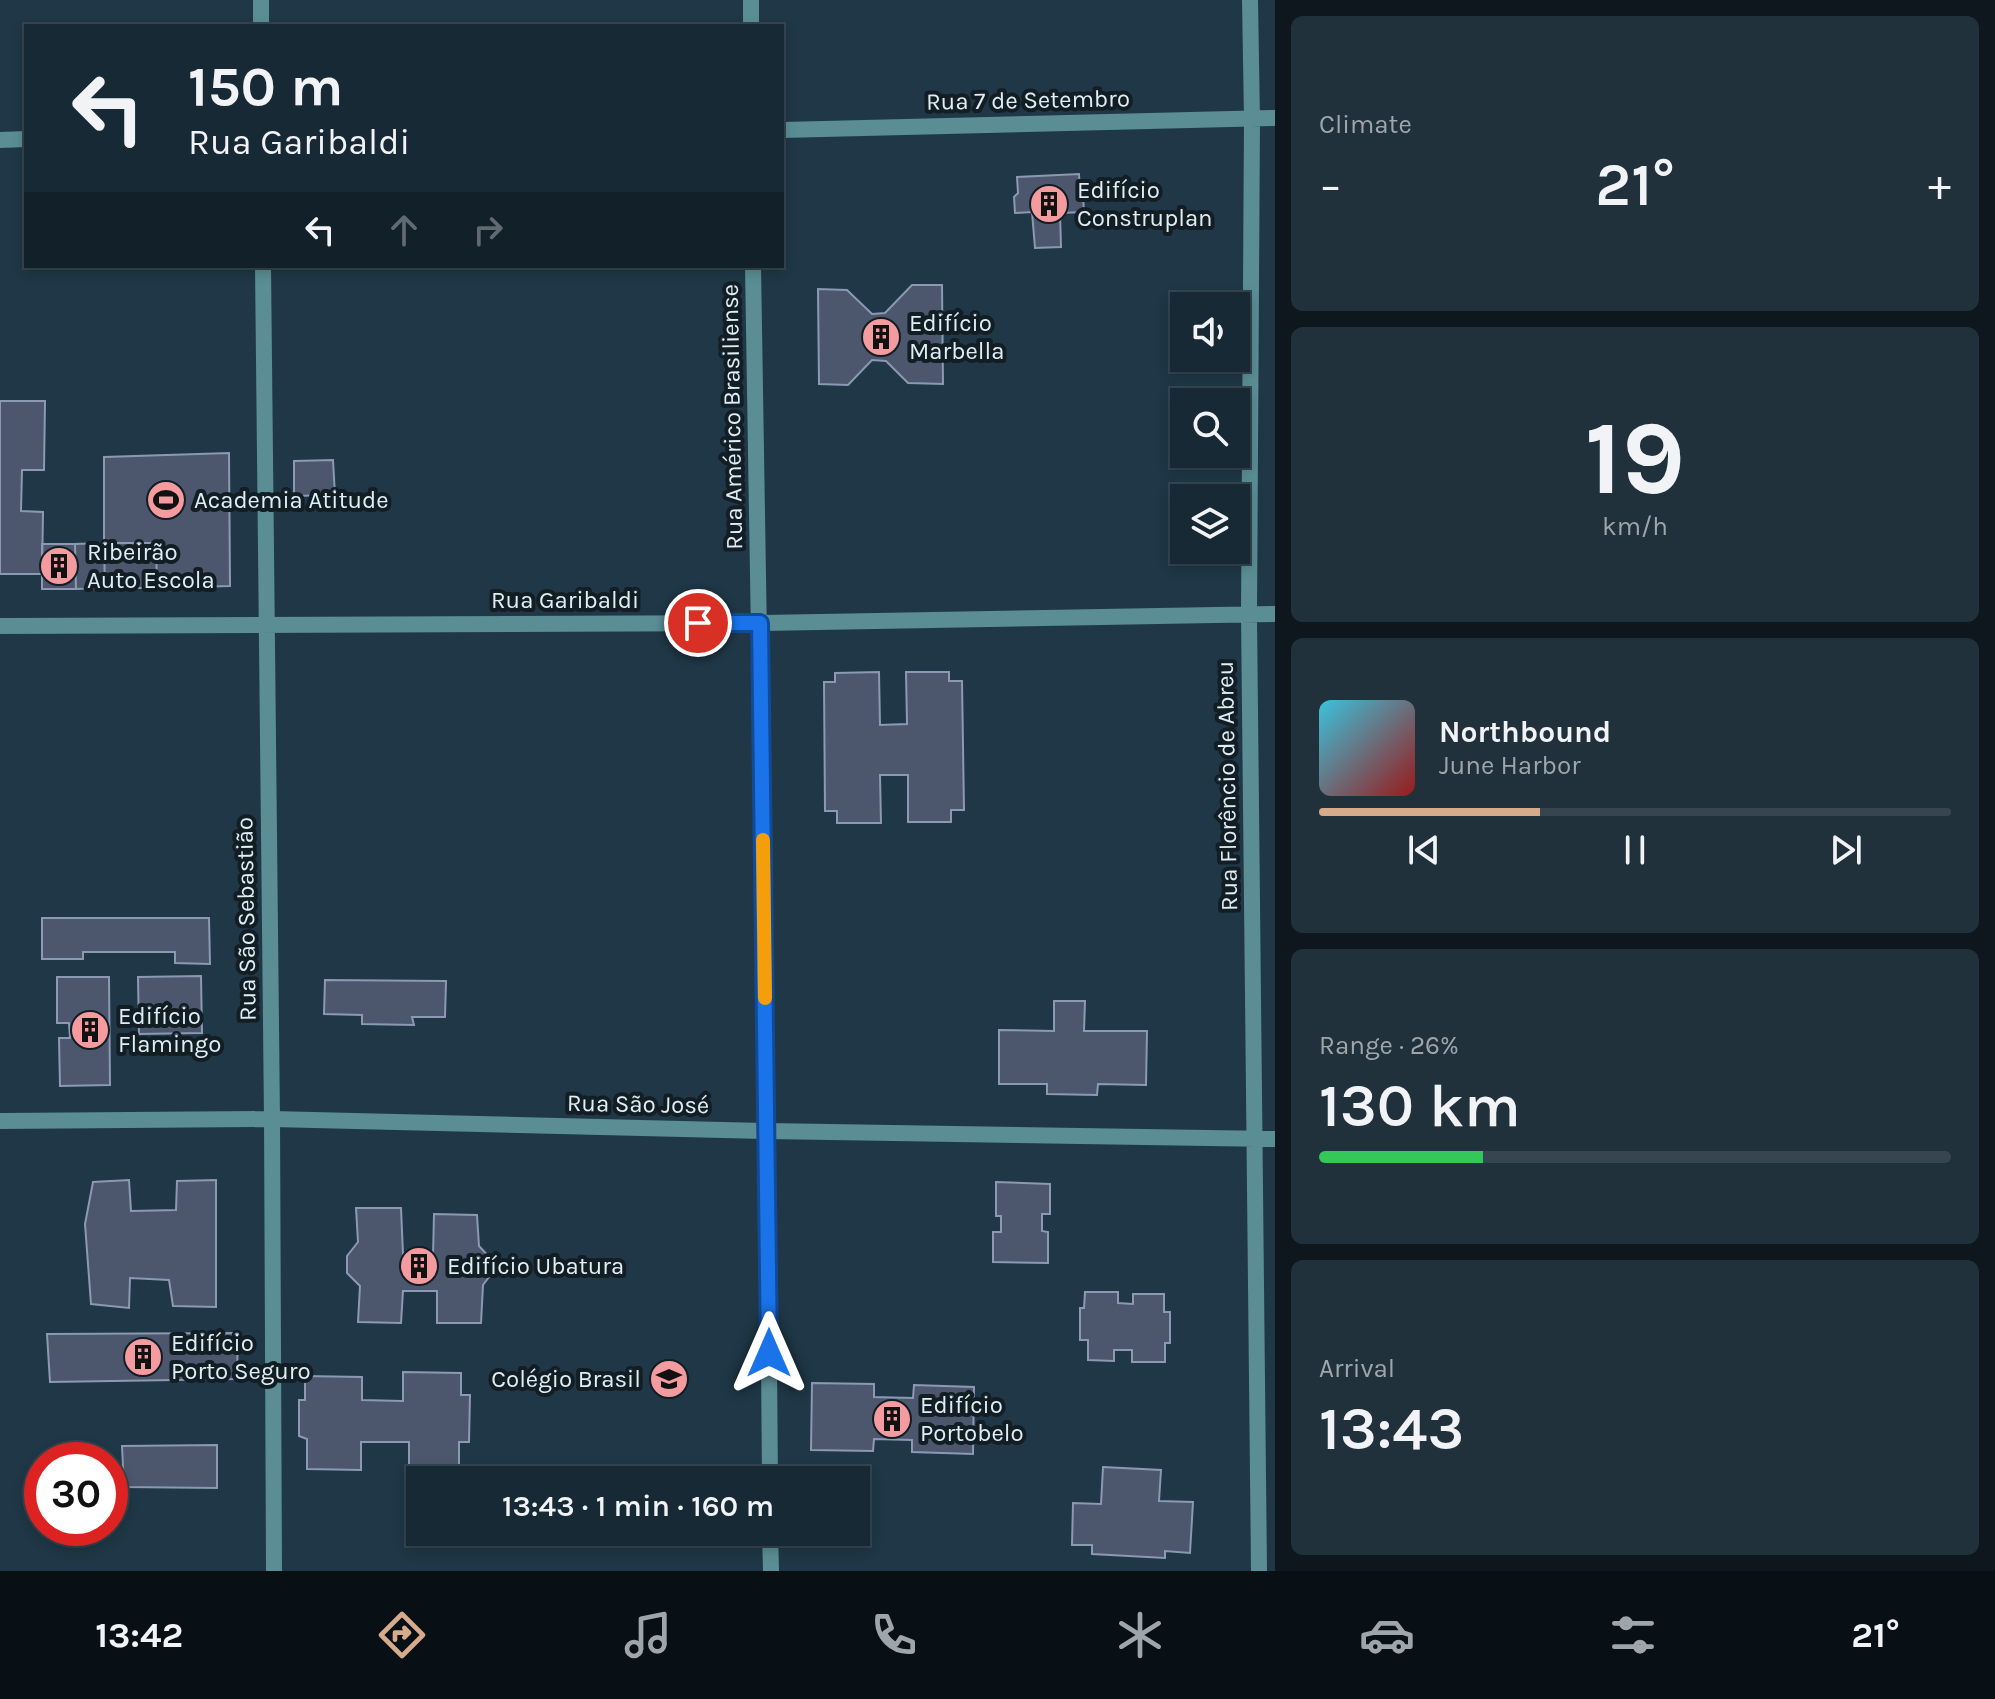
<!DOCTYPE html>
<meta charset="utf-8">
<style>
body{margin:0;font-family:Karla,sans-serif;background:#20313c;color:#f1f3f6;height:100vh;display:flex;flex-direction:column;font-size:30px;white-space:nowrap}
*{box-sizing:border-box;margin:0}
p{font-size:26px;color:#9ea6ac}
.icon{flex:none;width:44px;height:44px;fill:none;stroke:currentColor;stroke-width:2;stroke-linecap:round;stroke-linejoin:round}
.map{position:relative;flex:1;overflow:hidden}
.sheet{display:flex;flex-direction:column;gap:16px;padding:16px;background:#0d171d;width:720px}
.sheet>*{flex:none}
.hud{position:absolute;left:24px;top:24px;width:760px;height:244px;border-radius:0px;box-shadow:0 4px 12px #0003,0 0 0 2px #36454f;background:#172934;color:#f1f3f6;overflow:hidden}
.controls{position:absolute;left:1170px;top:292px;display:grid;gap:16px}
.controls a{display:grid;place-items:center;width:80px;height:80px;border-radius:0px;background:#172934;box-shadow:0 4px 12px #0003,0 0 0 2px #36454f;font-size:40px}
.speed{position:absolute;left:24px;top:1442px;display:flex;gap:16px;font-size:40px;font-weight:700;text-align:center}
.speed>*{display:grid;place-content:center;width:104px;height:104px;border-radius:50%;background:#172934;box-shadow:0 4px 12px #0003,0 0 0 2px #36454f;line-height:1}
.speed .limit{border:12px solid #d22;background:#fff;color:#111}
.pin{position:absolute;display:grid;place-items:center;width:68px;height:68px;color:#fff;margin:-34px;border:4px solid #fff;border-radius:50%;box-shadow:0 2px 8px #0007}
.me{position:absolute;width:88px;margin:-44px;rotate:0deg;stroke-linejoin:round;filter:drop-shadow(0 0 6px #0008)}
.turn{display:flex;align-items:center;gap:28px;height:168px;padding:0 32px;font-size:36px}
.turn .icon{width:104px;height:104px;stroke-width:2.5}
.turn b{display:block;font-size:56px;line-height:68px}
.lanes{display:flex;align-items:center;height:76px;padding:0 32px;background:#0003;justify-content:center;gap:40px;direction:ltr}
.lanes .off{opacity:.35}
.big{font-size:60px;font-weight:600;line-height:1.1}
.sheet .tile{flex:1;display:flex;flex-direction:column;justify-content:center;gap:12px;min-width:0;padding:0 28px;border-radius:12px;background:#20313c}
.sheet .dial{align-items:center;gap:0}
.dial b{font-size:104px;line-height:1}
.song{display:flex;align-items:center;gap:24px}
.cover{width:96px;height:96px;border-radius:12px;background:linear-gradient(135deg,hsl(190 70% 55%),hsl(0 70% 35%))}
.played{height:8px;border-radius:4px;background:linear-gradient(90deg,#d6ab8b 35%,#36454f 35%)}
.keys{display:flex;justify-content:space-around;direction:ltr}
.heat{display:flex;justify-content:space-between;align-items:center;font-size:44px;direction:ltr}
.charge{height:12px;border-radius:6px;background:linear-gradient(90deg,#34c759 26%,#36454f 0)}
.trip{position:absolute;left:406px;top:1466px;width:464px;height:80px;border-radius:0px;background:#172934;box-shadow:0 4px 12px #0003,0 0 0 2px #36454f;font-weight:600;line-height:80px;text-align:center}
.tab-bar{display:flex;height:128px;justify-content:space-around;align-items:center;background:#091015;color:#9ea6ac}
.tab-bar .icon{width:56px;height:56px}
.tab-bar .current{color:#d6ab8b}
.tab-bar b{font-size:36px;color:#f1f3f6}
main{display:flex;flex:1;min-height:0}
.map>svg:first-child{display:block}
.building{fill:#4c576e;stroke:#8c99b2;stroke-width:2}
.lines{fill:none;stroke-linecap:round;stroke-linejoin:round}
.minor{stroke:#5a8d94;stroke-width:16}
.route-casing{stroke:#114b97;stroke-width:20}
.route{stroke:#1a73e8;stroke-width:14}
.slow{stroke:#f59e0b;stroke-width:14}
.labels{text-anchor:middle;stroke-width:8;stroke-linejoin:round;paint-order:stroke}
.street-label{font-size:24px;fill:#dfedf6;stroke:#131d24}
.poi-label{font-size:24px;fill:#dfedf6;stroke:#131d24;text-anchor:start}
</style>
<main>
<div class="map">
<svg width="1275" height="1571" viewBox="0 0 1275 1571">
<rect width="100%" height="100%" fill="#1f3746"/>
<path class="building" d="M1079,174L1080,191L1083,195L1084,212L1060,213L1061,247L1035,248L1032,212L1015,213L1014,197L1018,193L1017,177Z
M912,285H942L943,384L908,383L886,361L872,360L848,385L819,384L818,289L847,290L872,314L885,313Z
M0,401H45L44,470H22L21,511L43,512L42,574H0Z
M229,453L230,586L157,588L156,543H104V457Z
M333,460L335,495L294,496V461Z
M104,543H156L157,588H105Z
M104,543L105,588L76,589L75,544Z
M42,544H75L76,589H42Z
M879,672L880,725L907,724L906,672H949V681H962L964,810H951V822H908V775H880L881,823H837V811H825L824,682H835V673Z
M42,918H209L210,964L175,963V952H83V959H42Z
M201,976L202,1033L139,1034L138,977Z
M57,977H109L110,1085L60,1086L59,1038H70L69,1023H57Z
M325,980L446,981L445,1017H412L414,1025L362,1024V1015L324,1014Z
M1054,1001H1085L1084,1031H1147L1146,1085L1098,1084L1097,1095L1047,1094V1084H999V1030L1054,1031Z
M129,1180L131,1211L176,1210L177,1181L216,1180V1307L173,1306L169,1280L130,1278L129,1308L91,1304L85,1224L93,1182Z
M996,1182L1050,1184V1214H1042V1231L1048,1232V1263L993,1262V1232H1001V1216H996Z
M356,1208H401L403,1254L433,1256L434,1214L477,1215L479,1246L491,1259L492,1273L483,1285L481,1323H437V1291H403L401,1323L358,1322L360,1286L347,1273V1256L358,1242Z
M1085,1292H1118V1303L1133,1304V1294H1164V1312H1170V1343H1165V1362H1132V1350H1114V1361L1088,1360V1340H1080V1308H1084Z
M238,1333L237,1379L50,1382L47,1334Z
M403,1372L461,1373V1395H470L469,1442H459V1467L409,1466V1442H361V1470L307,1469V1439L299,1436V1400H305V1376L362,1377V1400L403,1401Z
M812,1383L874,1384V1397L913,1398L914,1385L974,1387L973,1454L912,1452V1440L874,1439L873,1451L811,1450Z
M217,1445V1488L124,1487L122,1446Z
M1103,1467L1161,1470L1159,1501L1193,1502L1190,1553L1165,1551V1558L1092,1554V1545H1072L1073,1503L1101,1504Z"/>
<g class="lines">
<path class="minor" d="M261,0V26
M1250,0L1252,119L1249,615L1259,1571
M751,26V0
M782,130L1275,118
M0,140L26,139
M263,266L272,1119L274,1571
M753,266L767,1131L770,1480
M0,626L760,623L1275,614
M0,1121L272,1119L767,1131L1275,1139
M770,1532L771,1571"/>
</g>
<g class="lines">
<g class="route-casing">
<path id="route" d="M698,623H760L769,1353"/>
</g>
<use href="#route" class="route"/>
<path class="slow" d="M763,840L765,998"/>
</g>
<defs>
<g id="building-disc" transform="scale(2)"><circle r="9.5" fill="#f49b9f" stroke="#131d24"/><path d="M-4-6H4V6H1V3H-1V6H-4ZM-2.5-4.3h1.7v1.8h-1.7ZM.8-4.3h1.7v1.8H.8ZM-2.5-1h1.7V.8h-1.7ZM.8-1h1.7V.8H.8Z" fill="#111"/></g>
<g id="stadium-disc" transform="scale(2)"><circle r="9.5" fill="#f49b9f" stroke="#131d24"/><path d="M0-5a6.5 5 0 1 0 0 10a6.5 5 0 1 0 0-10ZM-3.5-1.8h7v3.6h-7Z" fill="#111"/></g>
<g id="school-disc" transform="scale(2)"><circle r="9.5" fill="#f49b9f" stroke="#131d24"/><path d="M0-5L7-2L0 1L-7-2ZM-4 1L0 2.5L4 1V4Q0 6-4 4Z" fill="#111"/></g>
</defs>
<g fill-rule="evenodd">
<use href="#building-disc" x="1049" y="204"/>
<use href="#building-disc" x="881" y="337"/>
<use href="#stadium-disc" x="166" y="500"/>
<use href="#building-disc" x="59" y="566"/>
<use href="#building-disc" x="90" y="1030"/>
<use href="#building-disc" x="419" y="1266"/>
<use href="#building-disc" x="143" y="1357"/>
<use href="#school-disc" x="669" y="1379"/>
<use href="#building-disc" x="892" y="1419"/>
</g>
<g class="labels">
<g class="street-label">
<text transform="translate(1028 100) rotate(-1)" y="8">Rua 7 de Setembro</text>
<text transform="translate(732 417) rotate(-91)" y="8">Rua Américo Brasiliense</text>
<text x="565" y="608">Rua Garibaldi</text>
<text transform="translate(1227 786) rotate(-91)" y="8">Rua Florêncio de Abreu</text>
<text transform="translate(246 919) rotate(-91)" y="8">Rua São Sebastião</text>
<text transform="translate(638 1104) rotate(1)" y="8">Rua São José</text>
</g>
<g class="poi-label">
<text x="1077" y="198">Edifício<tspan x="1077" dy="28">Construplan</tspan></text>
<text x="909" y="331">Edifício<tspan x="909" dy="28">Marbella</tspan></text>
<text x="194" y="508">Academia Atitude</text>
<text x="87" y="560">Ribeirão<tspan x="87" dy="28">Auto Escola</tspan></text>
<text x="118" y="1024">Edifício<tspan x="118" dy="28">Flamingo</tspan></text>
<text x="447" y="1274">Edifício Ubatura</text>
<text x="171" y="1351">Edifício<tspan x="171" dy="28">Porto Seguro</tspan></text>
<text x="641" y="1387" text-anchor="end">Colégio Brasil</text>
<text x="920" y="1413">Edifício<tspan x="920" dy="28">Portobelo</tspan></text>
</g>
</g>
</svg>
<div class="controls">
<a><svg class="icon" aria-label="sound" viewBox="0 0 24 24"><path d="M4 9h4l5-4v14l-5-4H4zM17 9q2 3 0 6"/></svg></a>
<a><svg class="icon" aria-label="search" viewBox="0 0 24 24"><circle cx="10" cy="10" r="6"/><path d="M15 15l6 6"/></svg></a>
<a><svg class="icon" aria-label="layers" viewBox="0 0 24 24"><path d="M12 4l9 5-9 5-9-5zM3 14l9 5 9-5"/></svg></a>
</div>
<div class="speed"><div class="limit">30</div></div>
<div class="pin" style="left:698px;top:623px;background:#d93025"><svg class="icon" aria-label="arrive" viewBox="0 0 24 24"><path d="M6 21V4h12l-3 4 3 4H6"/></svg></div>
<svg class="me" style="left:769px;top:1353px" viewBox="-20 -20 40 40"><path d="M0-17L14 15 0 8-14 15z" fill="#1a73e8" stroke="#fff" stroke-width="4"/></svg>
<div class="trip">13:43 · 1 min · 160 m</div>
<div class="hud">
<div class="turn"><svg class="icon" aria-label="left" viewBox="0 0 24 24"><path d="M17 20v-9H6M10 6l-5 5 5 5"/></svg><div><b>150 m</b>Rua Garibaldi</div></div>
<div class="lanes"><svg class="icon" aria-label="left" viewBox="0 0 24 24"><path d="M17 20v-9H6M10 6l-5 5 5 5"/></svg><svg class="icon off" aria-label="ahead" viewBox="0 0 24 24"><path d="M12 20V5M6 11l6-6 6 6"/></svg><svg class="icon off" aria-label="right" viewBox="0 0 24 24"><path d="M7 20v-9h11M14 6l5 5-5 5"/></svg></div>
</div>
</div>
<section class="sheet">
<div class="tile"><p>Climate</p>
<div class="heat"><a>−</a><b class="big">21°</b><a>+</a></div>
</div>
<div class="tile dial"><b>19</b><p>km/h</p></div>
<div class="tile">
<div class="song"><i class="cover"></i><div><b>Northbound</b><p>June Harbor</p></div></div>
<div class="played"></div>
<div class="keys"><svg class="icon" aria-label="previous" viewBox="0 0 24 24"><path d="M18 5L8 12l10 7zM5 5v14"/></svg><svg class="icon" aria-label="pause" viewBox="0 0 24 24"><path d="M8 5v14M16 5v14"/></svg><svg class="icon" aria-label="next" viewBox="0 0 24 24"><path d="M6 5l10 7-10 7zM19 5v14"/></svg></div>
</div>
<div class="tile"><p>Range · 26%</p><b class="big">130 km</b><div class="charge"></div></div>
<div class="tile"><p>Arrival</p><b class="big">13:43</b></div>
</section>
</main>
<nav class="tab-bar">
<b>13:42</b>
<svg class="icon current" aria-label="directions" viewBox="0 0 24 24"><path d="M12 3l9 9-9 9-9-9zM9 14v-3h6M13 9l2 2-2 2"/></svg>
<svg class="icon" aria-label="music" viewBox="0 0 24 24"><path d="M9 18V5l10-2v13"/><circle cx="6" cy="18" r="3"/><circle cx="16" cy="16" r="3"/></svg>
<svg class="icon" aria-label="phone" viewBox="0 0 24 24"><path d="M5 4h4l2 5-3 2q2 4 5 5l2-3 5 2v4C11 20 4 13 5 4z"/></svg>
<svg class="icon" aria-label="climate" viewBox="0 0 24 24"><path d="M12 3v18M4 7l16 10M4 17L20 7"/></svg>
<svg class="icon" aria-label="car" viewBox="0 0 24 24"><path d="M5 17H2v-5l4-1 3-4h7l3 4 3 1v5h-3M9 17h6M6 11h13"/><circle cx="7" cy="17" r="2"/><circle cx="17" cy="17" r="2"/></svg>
<svg class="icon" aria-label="filters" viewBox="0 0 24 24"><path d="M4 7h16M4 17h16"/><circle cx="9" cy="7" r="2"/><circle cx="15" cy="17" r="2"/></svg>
<b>21°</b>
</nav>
